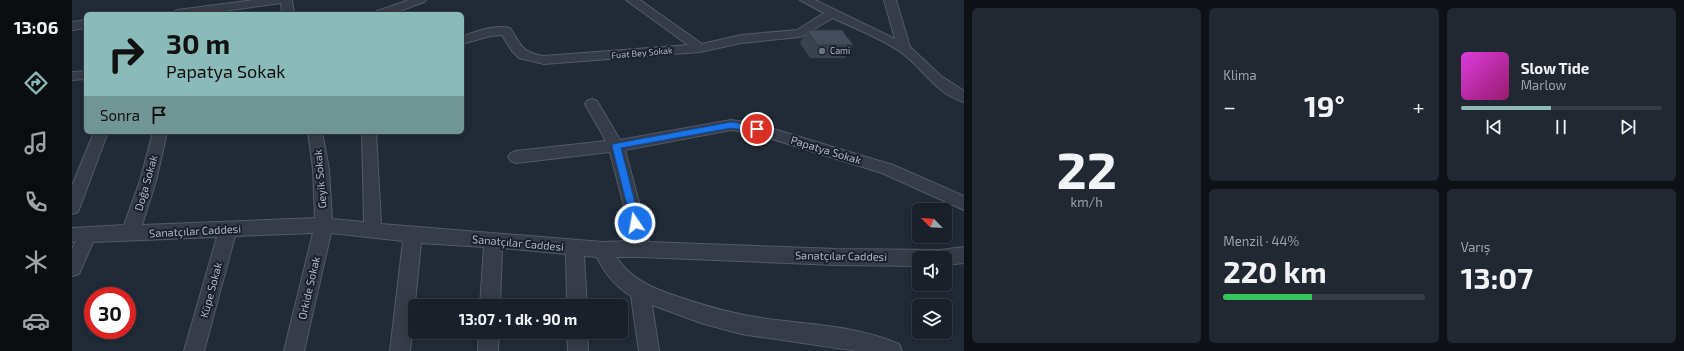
<!DOCTYPE html>
<html lang="tr">
<meta charset="utf-8">
<style>
body{margin:0;font-family:"Exo 2",sans-serif;background:#222831;color:#f1f3f6;height:100vh;display:flex;flex-direction:column;font-size:15px;white-space:nowrap}
*{box-sizing:border-box;margin:0}
p{font-size:13px;color:#9fa3a8}
.icon{flex:none;width:22px;height:22px;fill:none;stroke:currentColor;stroke-width:2;stroke-linecap:round;stroke-linejoin:round}
.map{position:relative;flex:1;overflow:hidden}
.panel{display:flex;flex-direction:column;gap:8px;padding:8px;background:#0e1217;width:720px}
.panel>*{flex:none}
.guide{position:absolute;left:12px;top:12px;width:380px;height:122px;border-radius:6px;box-shadow:0 2px 10px #0003,0 0 0 1px #373e46;background:#8bbbb9;color:#111;overflow:hidden}
.needle{width:26px;rotate:294deg}
.tools{position:absolute;left:840px;top:203px;display:grid;gap:8px}
.tools a{display:grid;place-items:center;width:40px;height:40px;border-radius:6px;background:#192029;box-shadow:0 2px 10px #0003,0 0 0 1px #373e46;font-size:20px}
.speed{position:absolute;left:12px;top:287px;display:flex;gap:8px;font-size:20px;font-weight:700;text-align:center}
.speed>*{display:grid;place-content:center;width:52px;height:52px;border-radius:50%;background:#192029;box-shadow:0 2px 10px #0003,0 0 0 1px #373e46;line-height:1}
.speed .limit{border:6px solid #d22;background:#fff;color:#111}
.pin{position:absolute;display:grid;place-items:center;width:34px;height:34px;color:#fff;margin:-17px;border:2px solid #fff;border-radius:50%;box-shadow:0 1px 4px #0007}
.me{position:absolute;width:44px;margin:-22px;rotate:348deg;stroke-linejoin:round;filter:drop-shadow(0 0 3px #0008)}
.turn{display:flex;align-items:center;gap:14px;height:84px;padding:0 16px;font-size:18px}
.turn .icon{width:52px;height:52px;stroke-width:2.5}
.turn b{display:block;font-size:28px;line-height:34px}
.then{display:flex;align-items:center;height:38px;padding:0 16px;background:#0003;gap:8px;font-size:15px}
.big{font-size:30px;font-weight:700;line-height:1.1}
.panel .widget{flex:1;display:flex;flex-direction:column;justify-content:center;gap:6px;min-width:0;padding:0 14px;border-radius:6px;background:#222831}
.panel .dial{align-items:center;gap:0}
.dial b{font-size:52px;line-height:1}
.song{display:flex;align-items:center;gap:12px}
.cover{width:48px;height:48px;border-radius:6px;background:linear-gradient(135deg,hsl(300 70% 55%),hsl(320 70% 35%))}
.played{height:4px;border-radius:2px;background:linear-gradient(90deg,#8bbbb9 45%,#373e46 45%)}
.keys{display:flex;justify-content:space-around;direction:ltr}
.heat{display:flex;justify-content:space-between;align-items:center;font-size:22px;direction:ltr}
.charge{height:6px;border-radius:3px;background:linear-gradient(90deg,#34c759 44%,#373e46 0)}
.panel .tiles{flex:1;display:grid;gap:8px;grid-template-columns:repeat(3,1fr)}
.widget:first-child{grid-row:span 2}
.trip{position:absolute;left:336px;top:299px;width:220px;height:40px;border-radius:6px;background:#192029;box-shadow:0 2px 10px #0003,0 0 0 1px #373e46;font-weight:700;line-height:40px;text-align:center}
main{display:flex;flex:1;min-height:0}
.menu{display:flex;flex-direction:column;width:72px;justify-content:space-around;align-items:center;background:#0a0d10;color:#9fa3a8}
.menu .icon{width:28px;height:28px}
.menu .current{color:#8bbbb9}
.menu b{font-size:18px;color:#f1f3f6}
.map>svg:first-child{display:block}
.lines{fill:none;stroke-linecap:round;stroke-linejoin:round}
.minor-casing{stroke:#525a65;stroke-width:2}
.minor{fill:#353c47;fill-rule:evenodd}
.wall{fill:#3a424e}
.building{fill:#434d5b;stroke:#2f3640}
.route{fill:#1a73e8;stroke:#114b97}
.worship-dot{fill:#6b7280;stroke:#1a212c;stroke-width:1.5}
.labels{text-anchor:middle;stroke-width:4;stroke-linejoin:round;paint-order:stroke}
.far-poi-label{font-size:9px;fill:#afb7c4;stroke:#1a212c;text-anchor:start}
.far-street-label{font-size:9px;fill:#afb7c4;stroke:#1a212c}
.street-label{font-size:11px;fill:#afb7c4;stroke:#1a212c}
</style>
<main>
<nav class="menu">
<b>13:06</b>
<svg class="icon current" aria-label="directions" viewBox="0 0 24 24"><path d="M12 3l9 9-9 9-9-9zM9 14v-3h6M13 9l2 2-2 2"/></svg>
<svg class="icon" aria-label="music" viewBox="0 0 24 24"><path d="M9 18V5l10-2v13"/><circle cx="6" cy="18" r="3"/><circle cx="16" cy="16" r="3"/></svg>
<svg class="icon" aria-label="phone" viewBox="0 0 24 24"><path d="M5 4h4l2 5-3 2q2 4 5 5l2-3 5 2v4C11 20 4 13 5 4z"/></svg>
<svg class="icon" aria-label="climate" viewBox="0 0 24 24"><path d="M12 3v18M4 7l16 10M4 17L20 7"/></svg>
<svg class="icon" aria-label="car" viewBox="0 0 24 24"><path d="M5 17H2v-5l4-1 3-4h7l3 4 3 1v5h-3M9 17h6M6 11h13"/><circle cx="7" cy="17" r="2"/><circle cx="17" cy="17" r="2"/></svg>
</nav>
<div class="map">
<svg width="892" height="351" viewBox="0 0 892 351">
<rect width="100%" height="100%" fill="#212a37"/>
<g class="lines">
<g class="minor-casing">
<path id="minor" d="M182,0H220L222,14H210L209,3L131,14H99L105,10Z
M337,0H354L352,2L320,14H303L305,11Z
M554,0H568L630,44L669,35L725,30L752,13L728,0H743L823,39L812,0H824L838,47L869,76L892,91V102C863,94 850,66 827,51C810,39 780,27 761,18L728,37L669,43L628,52L472,64L447,58L440,51L430,35L418,36L390,44V36C405,32 422,24 438,28C449,45 450,53 472,56L616,45Z
M14,20V28L0,30V22Z
M14,71V79L0,80V72Z
M520,99L525,101L548,140L659,120L685,124L821,165L892,196V210L810,173L684,134L659,130L553,150L569,210L576,242L765,249L868,250L892,247V263L873,265V258H847V266L765,265L568,257H544C560,280 582,289 607,297C636,307 665,315 696,319C740,325 785,326 827,344L830,351H785L669,334L629,323L580,305L587,351H567L559,296C543,286 533,274 525,257L512,256L515,306H495L494,254L430,248L428,306H408L412,247L349,243L338,351H318L331,241L259,233L232,351H212L241,233L163,236L132,351H112L145,237L21,242L7,274L0,276V249L3,242H0V228L52,225L68,181L81,132H95L84,181L70,225L243,218L241,169L236,132H250L257,169L260,219L292,222L290,132H304L309,224L531,242L558,241L553,210L538,152L444,163L439,161L436,157L439,153L444,151L534,141L513,104L515,101Z
M22,132H36L8,207L6,212L0,214V186Z
M407,332H427L426,351H406Z
M495,332H515L516,351H496Z"/>
</g>
<use href="#minor" class="minor"/>
</g>
<path class="wall" d="M735,30L781,45L773,58H738L728,43Z"/>
<path class="building" d="M735,30H770L781,45H745Z"/>
<path class="route" d="M659,122L685,126L689,129L685,132L659,128L549,148L568,223L567,225H560L540,146L541,144Z"/>
<circle class="worship-dot" cx="750" cy="51" r="4"/>
<g class="labels">
<g class="far-poi-label">
<text x="758" y="54">Cami</text>
</g>
<g class="far-street-label">
<text transform="translate(570 53) rotate(-5)" y="3">Fuat Bey Sokak</text>
</g>
<g class="street-label">
<text transform="translate(754 150) rotate(17)" y="4">Papatya Sokak</text>
<text transform="translate(248 179) rotate(-95)" y="4">Geyik Sokak</text>
<text transform="translate(74 183) rotate(-74)" y="4">Doğa Sokak</text>
<text transform="translate(123 231) rotate(-3)" y="4">Sanatçılar Caddesi</text>
<text transform="translate(446 243) rotate(5)" y="4">Sanatçılar Caddesi</text>
<text transform="translate(769 256) rotate(1)" y="4">Sanatçılar Caddesi</text>
<text transform="translate(237 288) rotate(-77)" y="4">Orkide Sokak</text>
<text transform="translate(139 290) rotate(-75)" y="4">Küpe Sokak</text>
</g>
</g>
</svg>
<div class="tools">
<a><svg class="needle" viewBox="-14 -14 28 28"><path d="M0-13l5 13h-10z" fill="#e53935"/><path d="M0 13l5-13h-10z" fill="#9fa3a8"/></svg></a>
<a><svg class="icon" aria-label="sound" viewBox="0 0 24 24"><path d="M4 9h4l5-4v14l-5-4H4zM17 9q2 3 0 6"/></svg></a>
<a><svg class="icon" aria-label="layers" viewBox="0 0 24 24"><path d="M12 4l9 5-9 5-9-5zM3 14l9 5 9-5"/></svg></a>
</div>
<div class="speed"><div class="limit">30</div></div>
<div class="pin" style="left:685px;top:129px;background:#d93025"><svg class="icon" aria-label="arrive" viewBox="0 0 24 24"><path d="M6 21V4h12l-3 4 3 4H6"/></svg></div>
<svg class="me" style="left:563px;top:223px" viewBox="-20 -20 40 40"><circle r="17" fill="#1a73e8" stroke="#fff" stroke-width="3"/><path d="M0-11L8 9 0 5-8 9z" fill="#fff"/></svg>
<div class="trip">13:07 · 1 dk · 90 m</div>
<div class="guide">
<div class="turn"><svg class="icon" aria-label="right" viewBox="0 0 24 24"><path d="M7 20v-9h11M14 6l5 5-5 5"/></svg><div><b>30 m</b>Papatya Sokak</div></div>
<div class="then">Sonra<svg class="icon" aria-label="arrive" viewBox="0 0 24 24"><path d="M6 21V4h12l-3 4 3 4H6"/></svg></div>
</div>
</div>
<section class="panel">
<div class="tiles">
<div class="widget dial"><b>22</b><p>km/h</p></div>
<div class="widget"><p>Klima</p>
<div class="heat"><a>−</a><b class="big">19°</b><a>+</a></div>
</div>
<div class="widget">
<div class="song"><i class="cover"></i><div><b>Slow Tide</b><p>Marlow</p></div></div>
<div class="played"></div>
<div class="keys"><svg class="icon" aria-label="previous" viewBox="0 0 24 24"><path d="M18 5L8 12l10 7zM5 5v14"/></svg><svg class="icon" aria-label="pause" viewBox="0 0 24 24"><path d="M8 5v14M16 5v14"/></svg><svg class="icon" aria-label="next" viewBox="0 0 24 24"><path d="M6 5l10 7-10 7zM19 5v14"/></svg></div>
</div>
<div class="widget"><p>Menzil · 44%</p><b class="big">220 km</b><div class="charge"></div></div>
<div class="widget"><p>Varış</p><b class="big">13:07</b></div>
</div>
</section>
</main>
